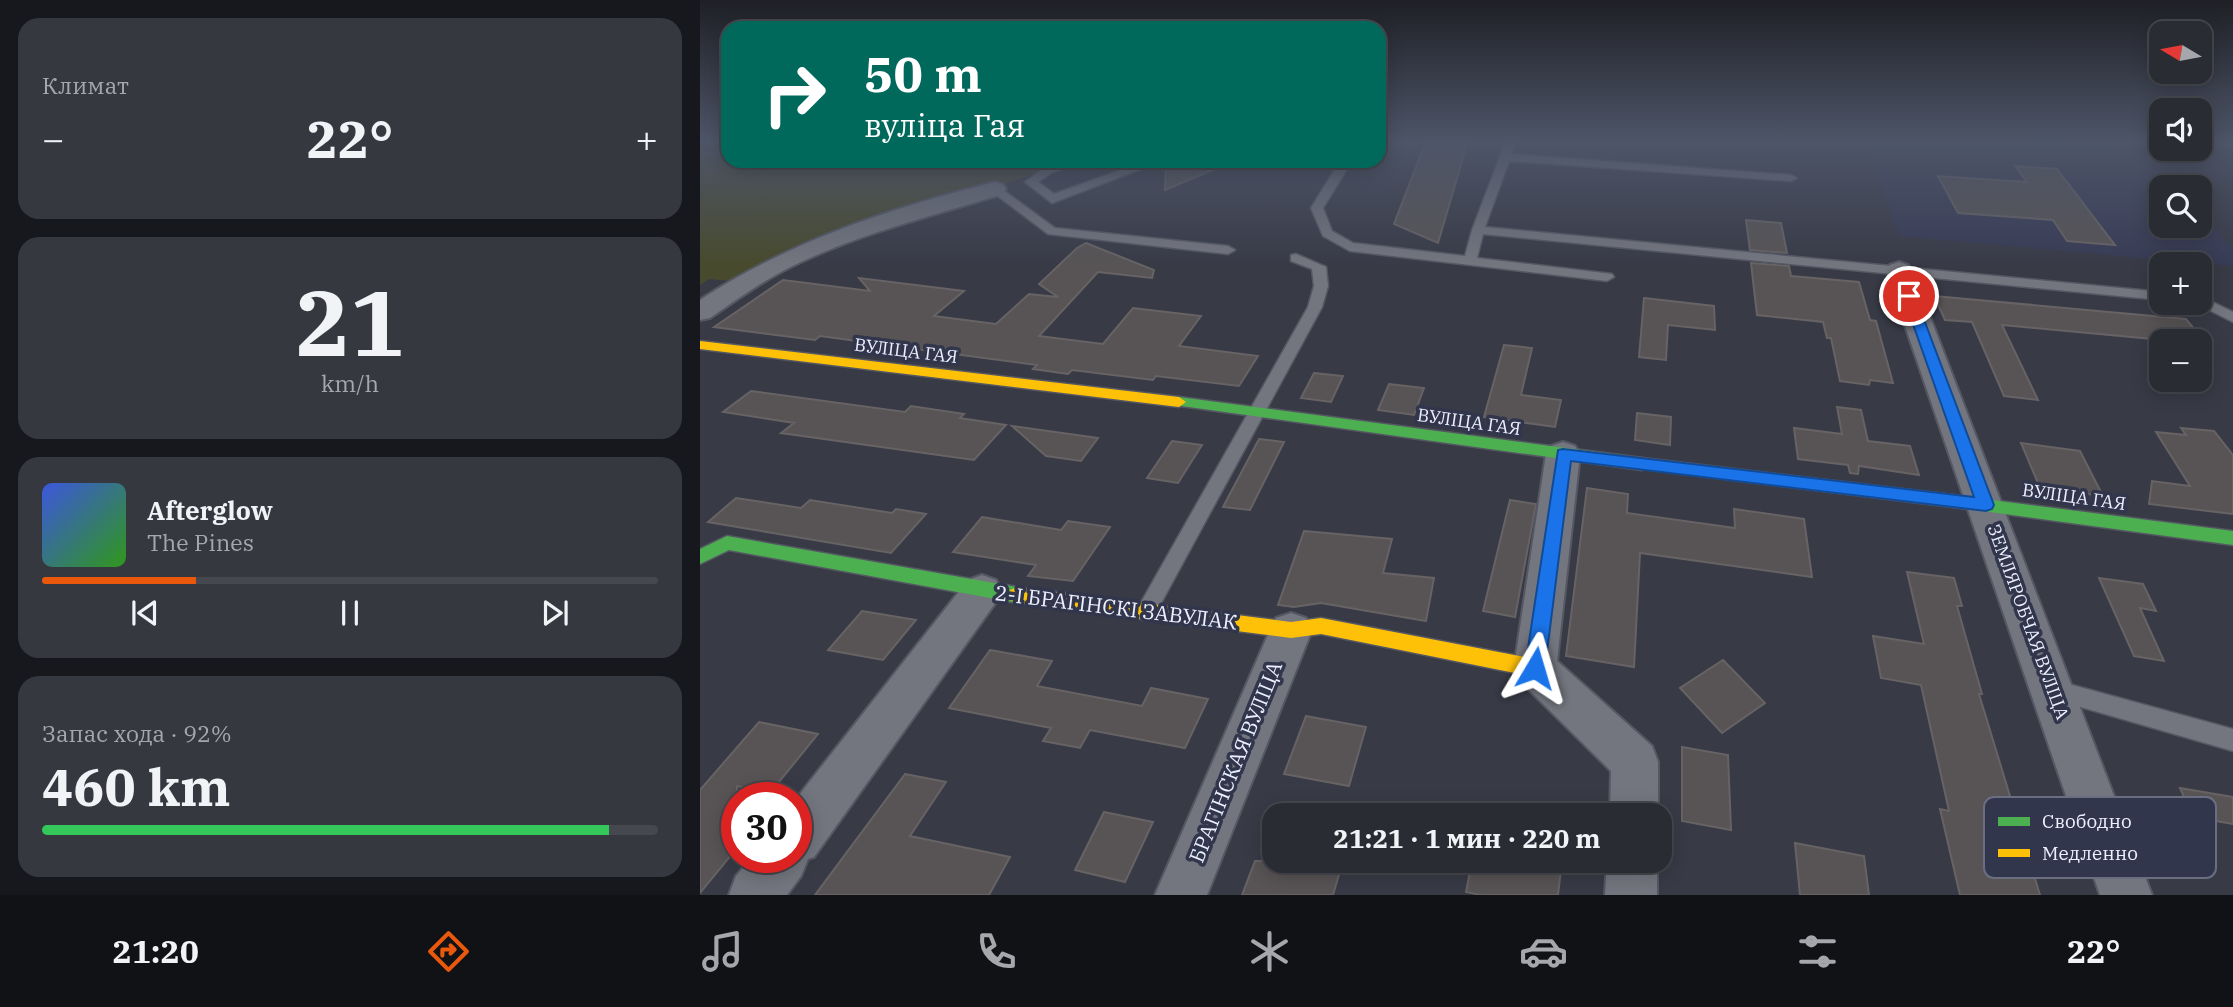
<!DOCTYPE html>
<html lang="ru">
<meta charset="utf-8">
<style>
body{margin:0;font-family:"IBM Plex Serif",serif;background:#363840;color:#f1f3f6;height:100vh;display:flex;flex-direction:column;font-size:26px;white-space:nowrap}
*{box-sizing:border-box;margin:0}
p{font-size:23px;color:#a5a7ac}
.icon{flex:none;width:38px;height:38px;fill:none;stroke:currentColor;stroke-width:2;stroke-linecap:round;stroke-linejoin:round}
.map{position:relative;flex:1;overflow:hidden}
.side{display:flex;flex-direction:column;gap:18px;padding:18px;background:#17181d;width:700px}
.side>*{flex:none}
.banner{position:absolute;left:21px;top:21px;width:665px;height:147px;border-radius:21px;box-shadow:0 4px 18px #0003,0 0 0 2px #46484f;background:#00695c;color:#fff;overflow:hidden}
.needle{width:46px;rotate:280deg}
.fabs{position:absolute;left:1449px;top:21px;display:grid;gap:14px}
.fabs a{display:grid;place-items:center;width:63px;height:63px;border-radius:14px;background:#2a2c34;box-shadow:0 4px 18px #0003,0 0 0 2px #46484f;font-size:35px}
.speed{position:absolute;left:21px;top:782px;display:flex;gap:14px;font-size:35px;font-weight:700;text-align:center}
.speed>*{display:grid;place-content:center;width:91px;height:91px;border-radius:50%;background:#2a2c34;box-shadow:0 4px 18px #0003,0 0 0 2px #46484f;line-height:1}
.speed .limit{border:10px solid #d22;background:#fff;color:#111}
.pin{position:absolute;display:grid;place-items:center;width:60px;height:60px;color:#fff;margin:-30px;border:4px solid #fff;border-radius:50%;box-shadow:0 2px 7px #0007}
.me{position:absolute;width:77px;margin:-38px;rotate:7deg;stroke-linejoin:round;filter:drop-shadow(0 0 5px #0008)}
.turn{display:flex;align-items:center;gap:24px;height:147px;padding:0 28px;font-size:32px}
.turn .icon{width:91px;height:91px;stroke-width:2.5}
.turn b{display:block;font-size:49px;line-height:60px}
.big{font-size:52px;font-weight:700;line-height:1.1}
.side .tile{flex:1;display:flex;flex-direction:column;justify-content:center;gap:10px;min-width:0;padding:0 24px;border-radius:21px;background:#363840}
.side .dial{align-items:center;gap:0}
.dial b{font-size:91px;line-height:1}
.song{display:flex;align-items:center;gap:21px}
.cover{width:84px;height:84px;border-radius:10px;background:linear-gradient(135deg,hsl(230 70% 55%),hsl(110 70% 35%))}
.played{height:7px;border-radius:4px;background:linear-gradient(90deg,#ea580c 25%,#46484f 25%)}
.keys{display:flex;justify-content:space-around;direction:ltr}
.heat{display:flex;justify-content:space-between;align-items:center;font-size:38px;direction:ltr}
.charge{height:10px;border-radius:5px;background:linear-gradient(90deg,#34c759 92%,#46484f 0)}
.trip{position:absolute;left:562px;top:803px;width:410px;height:70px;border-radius:21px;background:#2a2c34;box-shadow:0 4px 18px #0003,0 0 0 2px #46484f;font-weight:700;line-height:70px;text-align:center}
.dock{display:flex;height:112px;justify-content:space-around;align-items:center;background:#111215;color:#a5a7ac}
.dock .icon{width:49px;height:49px}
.dock .on{color:#ea580c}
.dock b{font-size:32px;color:#f1f3f6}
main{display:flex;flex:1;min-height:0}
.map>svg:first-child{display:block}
.built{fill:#373b55}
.green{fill:#484a2d}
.building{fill:#585455;stroke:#676365;stroke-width:2}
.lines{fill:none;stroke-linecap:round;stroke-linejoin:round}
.lane-casing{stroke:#555863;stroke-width:3}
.street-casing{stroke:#555863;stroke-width:4}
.fast-casing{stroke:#555863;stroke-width:3}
.slow-casing{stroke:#555863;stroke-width:3}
.lane{fill:#74767f;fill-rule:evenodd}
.street{fill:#74767f;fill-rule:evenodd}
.fast{fill:#4caf50;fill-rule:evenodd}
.slow{fill:#ffc107;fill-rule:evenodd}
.route{fill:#1a73e8;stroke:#114b97;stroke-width:2}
.labels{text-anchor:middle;stroke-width:7;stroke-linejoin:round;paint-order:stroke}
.street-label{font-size:18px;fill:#eceffd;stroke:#32364c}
.near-street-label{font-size:21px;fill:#eceffd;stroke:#32364c}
.key{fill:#32364c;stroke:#6a6e81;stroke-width:2}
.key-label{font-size:19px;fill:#eceffd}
</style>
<main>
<section class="side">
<div class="tile"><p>Климат</p>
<div class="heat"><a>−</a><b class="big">22°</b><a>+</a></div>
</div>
<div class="tile dial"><b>21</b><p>km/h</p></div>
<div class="tile">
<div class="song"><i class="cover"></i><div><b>Afterglow</b><p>The Pines</p></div></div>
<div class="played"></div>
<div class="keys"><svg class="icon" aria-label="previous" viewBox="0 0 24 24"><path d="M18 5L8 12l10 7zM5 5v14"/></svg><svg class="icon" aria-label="pause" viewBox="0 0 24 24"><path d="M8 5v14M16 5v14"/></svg><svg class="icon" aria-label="next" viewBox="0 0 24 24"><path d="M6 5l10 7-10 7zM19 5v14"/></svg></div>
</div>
<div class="tile"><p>Запас хода · 92%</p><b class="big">460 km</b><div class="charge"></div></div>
</section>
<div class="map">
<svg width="1533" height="895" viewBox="0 0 1533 895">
<rect width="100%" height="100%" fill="#383a46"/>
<path class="built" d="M1220,141H1332L1438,149L1475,187H1461V226H1500V213L1533,248V266L1200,236L1168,150Z"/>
<path class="green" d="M0,141H28V161H375L262,198L42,282L9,279L0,285Z"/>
<path class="building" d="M726,141H768L738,243L694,224Z
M466,161H534L465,190Z
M1315,166L1357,169L1415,245L1367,241L1353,220L1258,213L1238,176L1327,182Z
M1046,220L1081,223L1087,253L1050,250Z
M386,243L454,270L452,278L398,272L339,336L403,344L433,308L501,316L479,346L558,356L539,386L456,376L453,380L372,370L368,374L333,369L337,365L209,348L120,336L115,340L14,327L83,280L170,291L159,278L264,291L234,316L296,324L329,294L358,297L339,284L377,248Z
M1051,263L1089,266L1091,276L1159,282L1170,320L1176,321L1193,383L1170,380L1169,385L1140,381L1131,338H1127L1123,322L1057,315Z
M1234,296L1486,319L1504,341H1474L1302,325L1338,400L1304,396L1272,322L1245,320Z
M944,298L1014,306L1015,330L968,325L966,360L939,357Z
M804,345L832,348L821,395L861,400L855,427L784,417Z
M614,373L643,376L631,402L601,398Z
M689,384L724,388L714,415L678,410Z
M51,391L205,412L211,406L264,414L260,418L306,425L274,460L81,433L94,423L23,412Z
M1137,407L1161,410L1168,441L1210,446L1219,475L1159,466L1158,474L1150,473L1148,465L1098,459L1094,428L1142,434Z
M937,413L971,417L970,445L935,440Z
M312,426L398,438L381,461L346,456Z
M1481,428L1514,431L1533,455V514L1449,504L1452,481L1490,486L1456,432L1486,435Z
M559,439L584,442L550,510L523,507Z
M472,441L502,445L478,483L447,478Z
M1321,443L1380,451L1403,496L1340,488Z
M887,488L928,494L927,513L1035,528L1034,509L1104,519L1112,577L940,553L934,667L866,656Z
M36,498L101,508L110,500L192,513L196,509L226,514L191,553L8,522Z
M810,500L836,504L815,617L783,611Z
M282,517L361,530L368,521L410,527L373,581L328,576L336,565L253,552Z
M604,531L692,539L683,573L734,578L726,621L621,603L594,607L578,605Z
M1207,572L1254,578L1262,606H1257L1282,694H1279L1340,895H1260L1240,809L1249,811L1221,685L1181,678L1173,636L1224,644Z
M1399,578L1443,584L1456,611L1440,608L1464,661L1434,656Z
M162,611L216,620L183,660L128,650Z
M290,650L352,661L337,686L442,706L451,688L508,699L485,748L390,730L380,748L343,741L351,728L249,708Z
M1023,660L1065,703L1022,733L980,688Z
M606,716L666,727L649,786L584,774Z
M59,722L118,734L70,793L37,786V848L0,893V790Z
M982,747L1028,755L1031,830L982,821Z
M205,774L246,782L210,836L310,857L289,895H115Z
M1480,788L1533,797V824L1493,817Z
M404,812L453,822L425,882L375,870Z
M1095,843L1164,856L1169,895H1100Z
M555,861H643L633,895H542Z
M772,861H862L858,895H781L766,892Z"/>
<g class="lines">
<g class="lane-casing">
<path id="lane" d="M806,141H816L812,154L1091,175L1097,178L1091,181L809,161L785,227L1461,292V300L783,234L777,258L912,274L914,277L907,281L650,251L623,236L611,208L640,161H652L623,208L632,231L653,243L765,256L772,230Z
M1513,141H1533V147L1514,143Z
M367,161H384L351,173L338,182L354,194L446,161H462L352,203L325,182L343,169Z
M291,187H299L355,228L528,246L535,250L528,254L348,234L291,191Z
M596,254L626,267L628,286L622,307L453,618L446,621L439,618L435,612L439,606L608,307L614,286L612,269L591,261V255Z
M1500,296L1533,312V322L1495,303H1500Z
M1354,680L1533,729V751L1346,697L1343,690L1346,683Z"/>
</g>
<g class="street-casing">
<path id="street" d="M295,182L303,184L306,189L303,194C235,215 165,232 101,262C68,277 39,298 10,318L0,320V300C90,241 191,208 295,182Z
M1199,262L1208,265L1212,270L1452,895H1400L1186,270L1190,265Z
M863,442L875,446L880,454L857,661L952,746L958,762V816H910L911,771L820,681L814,668L846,454L851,446Z
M282,575L296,580L302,591L296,602L114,857L108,859L101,876L87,895H29L36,876L51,858H96V799L268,580Z
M591,613L606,618L612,630L507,895H455L570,630L576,618Z
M907,861H957V895H905Z"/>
</g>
<g class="fast-casing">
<path id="fast" d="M479,397L942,458L950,464L942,470L474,405L472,402Z
M1253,495L1533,531V545L1253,507L1247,505L1245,501L1247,497Z
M27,536L317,587L324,590L326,595L324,600L317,603L29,550L0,564V549Z"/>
</g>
<g class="slow-casing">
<path id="slow" d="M0,341L479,397L486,402L479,407L0,349Z
M942,458L1253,495L1259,497L1261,501L1259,505L1253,507L936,468L934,464L936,460Z
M317,587L591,622L621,618L835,659L842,662L845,668L842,674L835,677L621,634L591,638L317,603L310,600L308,595L310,590Z"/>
</g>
<use href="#lane" class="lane"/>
<use href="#street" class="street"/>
<use href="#fast" class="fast"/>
<use href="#slow" class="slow"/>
</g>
<linearGradient id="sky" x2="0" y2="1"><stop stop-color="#1f2026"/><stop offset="0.53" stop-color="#4d5568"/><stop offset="1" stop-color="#4d5568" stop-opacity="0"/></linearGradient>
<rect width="1533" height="267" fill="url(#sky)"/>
<path class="route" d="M1209,292L1215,296L1294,505L1292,509L1286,511L871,461L845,668L842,674L835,677L828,674L825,668L858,450L863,449L1274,497L1203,296Z"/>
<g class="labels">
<g class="street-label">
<text transform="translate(206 351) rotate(7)" y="6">ВУЛІЦА ГАЯ</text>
<text transform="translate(769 422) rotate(8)" y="6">ВУЛІЦА ГАЯ</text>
<text transform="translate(1374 497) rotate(8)" y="6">ВУЛІЦА ГАЯ</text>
<text transform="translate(1328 622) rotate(70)" y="6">ЗЕМЛЯРОБЧАЯ ВУЛІЦА</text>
</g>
<g class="near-street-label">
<text transform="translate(416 608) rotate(7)" y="7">2-І БРАГІНСКІ ЗАВУЛАК</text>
<text transform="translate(536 762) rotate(-68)" y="7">БРАГІНСКАЯ ВУЛІЦА</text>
</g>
</g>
<rect x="1284" y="797" width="232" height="81" rx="10" class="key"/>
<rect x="1298" y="817" width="32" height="9" fill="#4caf50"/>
<rect x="1298" y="849" width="32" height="8" fill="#ffc107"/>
<g class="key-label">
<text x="1342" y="828">Свободно</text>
<text x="1342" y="860">Медленно</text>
</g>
</svg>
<div class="fabs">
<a><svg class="needle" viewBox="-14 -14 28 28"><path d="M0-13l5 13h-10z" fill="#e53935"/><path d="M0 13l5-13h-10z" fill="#a5a7ac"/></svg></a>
<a><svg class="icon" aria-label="sound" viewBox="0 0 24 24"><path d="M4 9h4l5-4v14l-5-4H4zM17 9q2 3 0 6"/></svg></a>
<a><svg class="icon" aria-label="search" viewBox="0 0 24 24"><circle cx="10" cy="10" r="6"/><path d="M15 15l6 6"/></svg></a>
<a>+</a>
<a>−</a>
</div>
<div class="speed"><div class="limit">30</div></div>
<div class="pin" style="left:1209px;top:296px;background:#d93025"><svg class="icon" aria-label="arrive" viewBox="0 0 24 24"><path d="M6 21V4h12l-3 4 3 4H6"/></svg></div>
<svg class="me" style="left:835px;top:668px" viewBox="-20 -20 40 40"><path d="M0-17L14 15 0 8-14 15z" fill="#1a73e8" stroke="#fff" stroke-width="4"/></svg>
<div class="trip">21:21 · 1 мин · 220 m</div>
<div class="banner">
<div class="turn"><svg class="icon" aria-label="right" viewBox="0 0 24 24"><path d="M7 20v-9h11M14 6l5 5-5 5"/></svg><div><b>50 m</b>вуліца Гая</div></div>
</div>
</div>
</main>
<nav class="dock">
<b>21:20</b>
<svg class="icon on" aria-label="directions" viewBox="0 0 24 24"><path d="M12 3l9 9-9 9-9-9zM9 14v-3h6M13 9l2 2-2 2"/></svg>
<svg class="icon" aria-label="music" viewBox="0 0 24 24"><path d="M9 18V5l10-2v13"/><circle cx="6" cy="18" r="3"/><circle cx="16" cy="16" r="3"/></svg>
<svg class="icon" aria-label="phone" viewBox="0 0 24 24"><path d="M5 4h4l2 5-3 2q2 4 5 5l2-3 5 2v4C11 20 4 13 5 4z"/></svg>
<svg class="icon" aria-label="climate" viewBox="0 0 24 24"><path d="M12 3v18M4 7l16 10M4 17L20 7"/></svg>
<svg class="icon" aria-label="car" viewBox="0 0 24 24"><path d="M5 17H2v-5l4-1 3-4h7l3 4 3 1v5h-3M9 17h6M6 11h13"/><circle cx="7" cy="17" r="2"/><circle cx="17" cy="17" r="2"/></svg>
<svg class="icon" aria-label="filters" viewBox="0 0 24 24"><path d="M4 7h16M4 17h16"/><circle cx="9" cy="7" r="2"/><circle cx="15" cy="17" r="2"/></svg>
<b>22°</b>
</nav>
